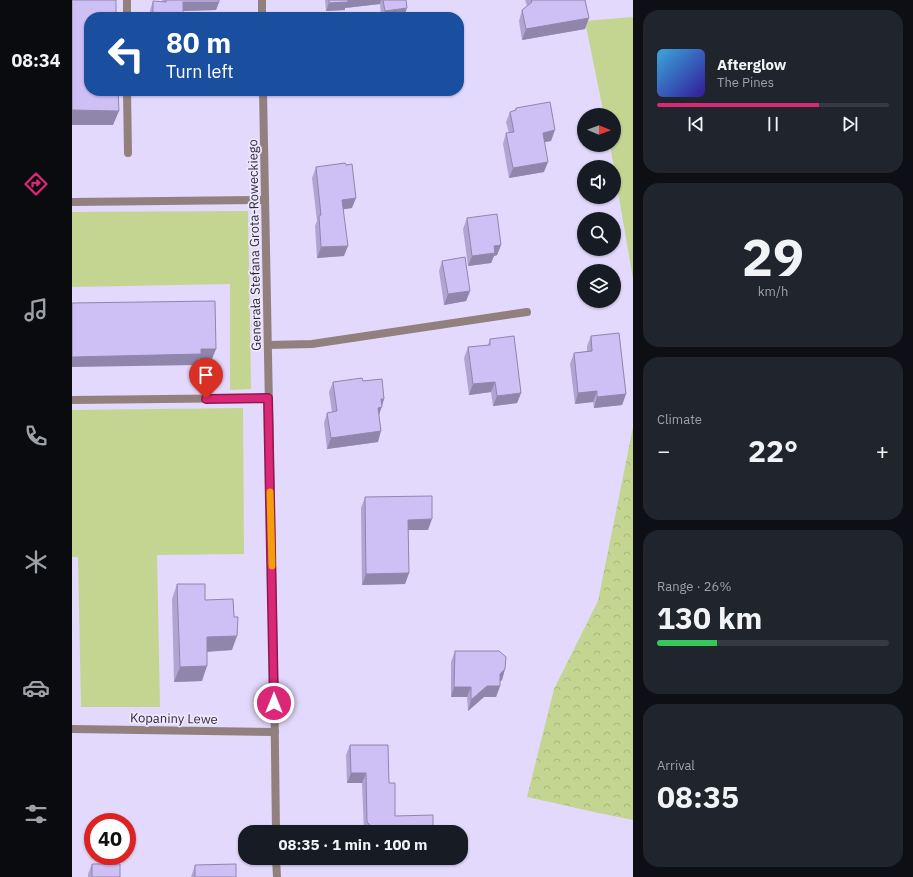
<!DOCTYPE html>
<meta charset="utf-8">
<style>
body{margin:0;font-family:"IBM Plex Sans",sans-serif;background:#20242c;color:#f1f3f6;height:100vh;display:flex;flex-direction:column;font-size:15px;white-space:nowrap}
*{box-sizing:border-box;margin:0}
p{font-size:13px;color:#9ea1a6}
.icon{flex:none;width:22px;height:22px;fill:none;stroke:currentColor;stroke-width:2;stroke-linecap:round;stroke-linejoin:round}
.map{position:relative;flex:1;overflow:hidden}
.details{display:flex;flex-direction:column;gap:10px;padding:10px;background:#0d0f14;width:280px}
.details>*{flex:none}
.top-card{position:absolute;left:12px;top:12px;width:380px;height:84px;border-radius:16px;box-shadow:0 1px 3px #0004;background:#1a4fa0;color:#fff;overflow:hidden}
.needle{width:26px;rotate:91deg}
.fabs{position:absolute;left:505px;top:108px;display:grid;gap:8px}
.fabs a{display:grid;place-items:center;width:44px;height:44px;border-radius:50%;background:#171b24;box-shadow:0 1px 3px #0004;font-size:20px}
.speed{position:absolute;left:12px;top:813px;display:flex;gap:8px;font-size:20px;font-weight:700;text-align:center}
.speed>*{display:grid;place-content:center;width:52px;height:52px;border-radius:50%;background:#171b24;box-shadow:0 1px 3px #0004;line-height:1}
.speed .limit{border:6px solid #d22;background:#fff;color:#111}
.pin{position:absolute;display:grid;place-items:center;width:34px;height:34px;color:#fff;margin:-41px -17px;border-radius:50% 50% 50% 0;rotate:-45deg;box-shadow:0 0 4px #0007}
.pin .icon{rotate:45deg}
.me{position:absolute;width:44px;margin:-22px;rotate:0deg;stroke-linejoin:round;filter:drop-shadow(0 0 3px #0008)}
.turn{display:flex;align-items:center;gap:14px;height:84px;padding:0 16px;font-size:18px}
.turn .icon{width:52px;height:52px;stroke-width:2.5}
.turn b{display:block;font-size:28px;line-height:34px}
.big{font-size:30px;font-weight:800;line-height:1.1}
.details .widget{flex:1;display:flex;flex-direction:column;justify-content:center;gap:6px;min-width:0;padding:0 14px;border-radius:16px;background:#20242c}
.details .dial{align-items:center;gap:0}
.dial b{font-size:52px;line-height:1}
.song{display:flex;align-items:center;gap:12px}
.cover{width:48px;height:48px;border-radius:6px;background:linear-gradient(135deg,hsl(200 70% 55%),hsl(250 70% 35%))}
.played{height:4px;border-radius:2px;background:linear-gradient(90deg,#db2777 70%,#363941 70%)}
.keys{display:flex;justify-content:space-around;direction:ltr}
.heat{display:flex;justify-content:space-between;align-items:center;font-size:22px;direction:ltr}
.charge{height:6px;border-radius:3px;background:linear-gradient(90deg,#34c759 26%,#363941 0)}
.trip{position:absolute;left:166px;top:825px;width:230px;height:40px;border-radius:16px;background:#171b24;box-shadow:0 1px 3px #0004;font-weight:800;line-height:40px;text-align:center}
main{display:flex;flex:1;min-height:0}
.menu{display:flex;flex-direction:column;width:72px;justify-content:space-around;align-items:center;background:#090b0e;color:#9ea1a6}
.menu .icon{width:28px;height:28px}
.menu .selected{color:#db2777}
.menu b{font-size:18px;color:#f1f3f6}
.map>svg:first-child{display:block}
.grass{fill:#c4d591}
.forest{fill:url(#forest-crowns)}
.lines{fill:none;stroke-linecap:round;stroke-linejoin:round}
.service{stroke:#91807e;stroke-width:8}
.minor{stroke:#91807e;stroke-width:8}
.tertiary{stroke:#91807e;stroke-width:8}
.wall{fill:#b1a4d3}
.shaded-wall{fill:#9086ac}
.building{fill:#cebff5;stroke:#9086ac}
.route-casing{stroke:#8e194d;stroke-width:10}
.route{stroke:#db2777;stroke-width:7}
.slow{stroke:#f59e0b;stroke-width:7}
.labels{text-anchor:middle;stroke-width:3.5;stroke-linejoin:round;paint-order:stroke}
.street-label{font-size:13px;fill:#2d2a37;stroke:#eee8fe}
</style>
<main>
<nav class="menu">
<b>08:34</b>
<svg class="icon selected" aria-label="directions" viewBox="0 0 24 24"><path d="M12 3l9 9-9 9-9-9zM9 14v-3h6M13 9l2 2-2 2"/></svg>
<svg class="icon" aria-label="music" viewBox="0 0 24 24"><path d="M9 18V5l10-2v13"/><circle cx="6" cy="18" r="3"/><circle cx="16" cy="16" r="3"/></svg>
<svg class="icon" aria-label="phone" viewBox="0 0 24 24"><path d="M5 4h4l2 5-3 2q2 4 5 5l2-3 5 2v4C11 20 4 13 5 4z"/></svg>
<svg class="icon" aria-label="climate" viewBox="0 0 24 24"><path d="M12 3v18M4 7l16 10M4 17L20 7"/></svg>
<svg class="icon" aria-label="car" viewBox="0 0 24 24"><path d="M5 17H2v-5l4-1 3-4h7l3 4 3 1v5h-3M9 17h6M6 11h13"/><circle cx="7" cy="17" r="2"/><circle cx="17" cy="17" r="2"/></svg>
<svg class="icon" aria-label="filters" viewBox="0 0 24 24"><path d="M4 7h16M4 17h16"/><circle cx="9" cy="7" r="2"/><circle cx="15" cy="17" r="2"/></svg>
</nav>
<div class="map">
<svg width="561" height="877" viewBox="0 0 561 877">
<defs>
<pattern id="forest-crowns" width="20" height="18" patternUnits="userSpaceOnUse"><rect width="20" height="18" fill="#c4d591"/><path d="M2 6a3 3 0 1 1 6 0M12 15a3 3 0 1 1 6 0" fill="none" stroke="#a9b77e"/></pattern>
</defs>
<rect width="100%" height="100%" fill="#e2d9fc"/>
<path class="grass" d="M561,17V279L538,145H542V115H532L513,21Z
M176,211L179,389L158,390V284L0,287V212Z
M171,408L172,554L85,555L88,707H9L6,557H0V410Z"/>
<path class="forest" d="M561,427V820L522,812L455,797L482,689L526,601Z"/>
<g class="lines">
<path class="service" d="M55,0V17
M55,91L56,153
M0,202L193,200
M196,345L240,344L455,312
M0,400L196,398"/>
<path class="minor" d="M0,729L203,732"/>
<path class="tertiary" d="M190,0V17
M191,91L202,671L204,832
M204,858L205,877"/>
</g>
<path class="wall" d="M90,0H147V2L144,10L111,11V17H78V10L81,1L90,2Z
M253,0H334L332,17H309L308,4L273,8V10L254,11Z
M453,0H513V29L450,40L447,21L450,10L455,6Z
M444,108L479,141L473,142L472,172L437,178L431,144L434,133H437L434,122L438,112L443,110Z
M244,167L280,208L271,209L272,256L245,258L243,226L245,221L240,178Z
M395,218L429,245L425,255L422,256L419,263L396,266L391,229Z
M370,261L398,291L394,301L372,305L367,271Z
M519,336L554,394L550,405L522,408L521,402L503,404L498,364L502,353L515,351V346Z
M418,339L449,393L445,403L421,406L419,392L397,395L392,358L396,347L416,345Z
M291,381L312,399L307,415L306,442L255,449L252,423L255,413L260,412L257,392L261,382Z
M293,497L356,530H336L337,573L333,584L290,585L289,508Z
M105,584L133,600L160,650L135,652L130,681L102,682L100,599Z
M383,651L433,669L430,680L428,681V686L424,697H412L396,711L395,697H379V662Z
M278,745L317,783L323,816L361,832H292L290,783H275L274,755Z
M20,864L48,877H16V874Z
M123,865L164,877H119Z"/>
<path class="shaded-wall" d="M278,0H309L308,4L273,8V10L254,11L257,3Z
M111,2H147L144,10L108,11Z
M335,8L332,17H310L313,11Z
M517,18L513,29L450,40L454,29Z
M0,110L47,111L41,125H0Z
M483,130L479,141L467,143L471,133Z
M476,162L472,172L437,178L441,168Z
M284,198L280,208L266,210L270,200Z
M429,245L425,255L422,256L419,263L396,266L400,256L422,246Z
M276,246L272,256L245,258L249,247Z
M398,291L394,301L372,305L376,294Z
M129,349H144L140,359H127L125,365L0,367V357Z
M423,382L419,392L397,395L401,384Z
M525,391L521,402L503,404L506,393Z
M449,393L445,403L421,406L425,396Z
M554,394L550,405L522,408L525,397Z
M309,399H312L306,418L302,419Z
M309,431L306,442L255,449L259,438Z
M360,519L356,530H332L336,520Z
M337,573L333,584L290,585L294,574Z
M165,636L160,650L129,652L135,637Z
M135,666L130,681L102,682L108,667Z
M433,669L430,680L424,685L428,674Z
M415,686H428L424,697H412L396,711L399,700Z
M382,687H399L395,697H379Z
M279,773H294L290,783H275Z"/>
<path class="building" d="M0,0H44V17H17V91H46L47,111L0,110Z
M94,0H147V2H111V17H81V1L94,2Z
M257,0H278H276V2L257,3Z
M311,0H334L335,8L313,11Z
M459,0H513L517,18L454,29L450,10L460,2Z
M478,102L483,130L471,133L476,162L441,168L434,133L442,132L438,112L444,110V108Z
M273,163L274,165L280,164L284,198L270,200L276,246L249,247L247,216L249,215L244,167Z
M425,214L429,245L422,246L423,253L400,256L395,218Z
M393,257L398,291L376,294L370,261Z
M143,301L144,349H129V354L0,357V303Z
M547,333L554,394L525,397V391L506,393L502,353L520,351L519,336Z
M442,336L449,393L425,396L423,382L401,384L396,347L418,345V339Z
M290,378L291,381L310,379L312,399H309L310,407L306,408L309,431L259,438L255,413L265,411L261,382Z
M360,496V519L336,520L337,573L294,574L293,497Z
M105,584H133V600L161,599L162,617H166L165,636L135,637V666L108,667Z
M383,651H427L434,657L433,669L428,674V686H415L399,700V687H382Z
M278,745H316L317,783H323V816L361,815V832H305L295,822L294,773H279Z
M20,864H48V877H20Z
M164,864V877H123V865Z"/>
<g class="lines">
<g class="route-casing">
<path id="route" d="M134,399L196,398L202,703"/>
</g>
<use href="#route" class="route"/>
<path class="slow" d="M198,492L200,566"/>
</g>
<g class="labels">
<g class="street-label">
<text transform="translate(182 245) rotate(-91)" y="5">Generała Stefana Grota-Roweckiego</text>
<text transform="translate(102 718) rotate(1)" y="5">Kopaniny Lewe</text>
</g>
</g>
</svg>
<div class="fabs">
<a><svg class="needle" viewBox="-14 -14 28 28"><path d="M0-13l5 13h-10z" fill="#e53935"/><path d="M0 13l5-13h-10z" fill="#9ea1a6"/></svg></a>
<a><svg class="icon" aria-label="sound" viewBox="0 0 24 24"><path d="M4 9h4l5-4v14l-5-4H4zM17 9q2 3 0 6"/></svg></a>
<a><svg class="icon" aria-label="search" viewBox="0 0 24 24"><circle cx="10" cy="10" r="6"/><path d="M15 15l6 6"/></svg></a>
<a><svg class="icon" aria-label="layers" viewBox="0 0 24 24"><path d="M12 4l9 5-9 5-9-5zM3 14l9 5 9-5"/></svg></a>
</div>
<div class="speed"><div class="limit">40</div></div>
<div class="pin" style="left:134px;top:399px;background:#d93025"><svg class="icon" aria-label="arrive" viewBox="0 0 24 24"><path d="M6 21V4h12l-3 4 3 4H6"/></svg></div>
<svg class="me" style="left:202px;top:703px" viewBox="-20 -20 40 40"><circle r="17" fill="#db2777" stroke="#fff" stroke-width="3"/><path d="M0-11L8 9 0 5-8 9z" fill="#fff"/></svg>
<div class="trip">08:35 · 1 min · 100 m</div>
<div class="top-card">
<div class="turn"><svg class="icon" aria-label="left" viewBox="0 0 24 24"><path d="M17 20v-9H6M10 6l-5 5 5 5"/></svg><div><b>80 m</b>Turn left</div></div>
</div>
</div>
<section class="details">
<div class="widget">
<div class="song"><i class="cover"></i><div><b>Afterglow</b><p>The Pines</p></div></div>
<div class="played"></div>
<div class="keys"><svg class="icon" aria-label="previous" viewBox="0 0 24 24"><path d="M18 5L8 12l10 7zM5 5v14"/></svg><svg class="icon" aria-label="pause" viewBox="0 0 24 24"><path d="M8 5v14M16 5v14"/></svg><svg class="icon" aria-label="next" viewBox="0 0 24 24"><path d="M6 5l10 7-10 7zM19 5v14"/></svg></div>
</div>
<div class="widget dial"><b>29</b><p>km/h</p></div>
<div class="widget"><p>Climate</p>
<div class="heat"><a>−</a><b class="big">22°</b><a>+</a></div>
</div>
<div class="widget"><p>Range · 26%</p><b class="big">130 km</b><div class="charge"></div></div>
<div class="widget"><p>Arrival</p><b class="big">08:35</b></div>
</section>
</main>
